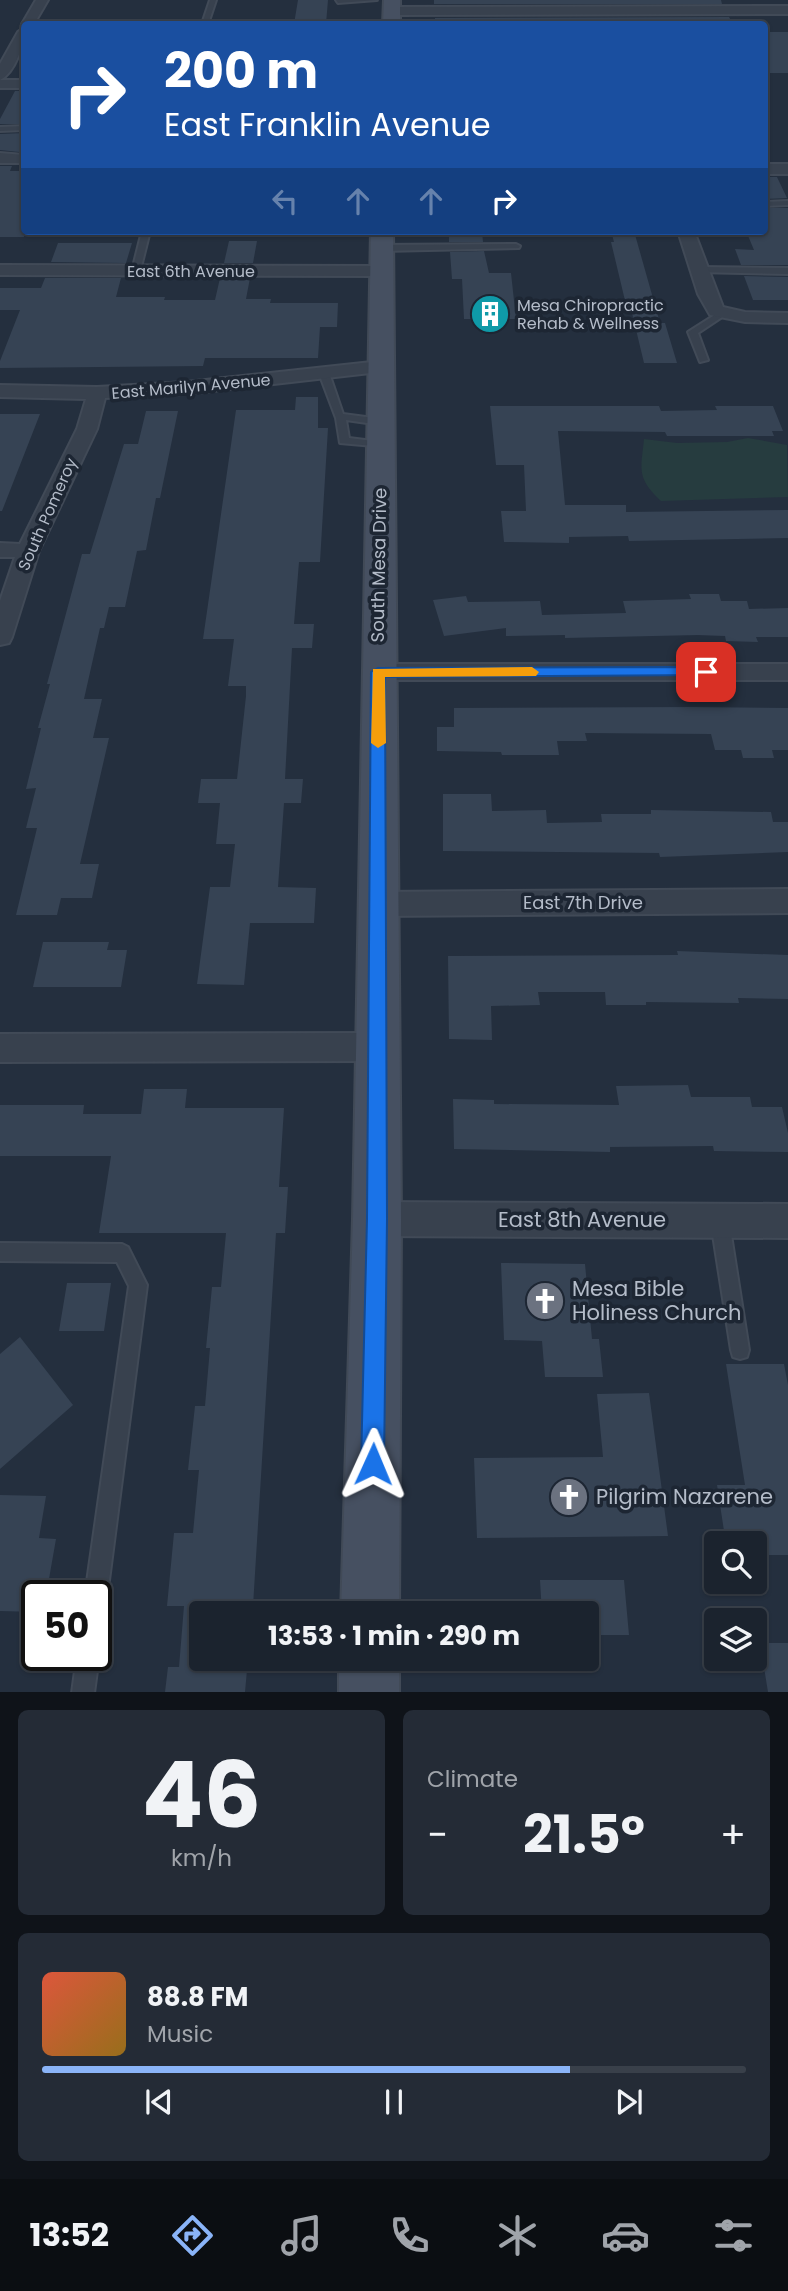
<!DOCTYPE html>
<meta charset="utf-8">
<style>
body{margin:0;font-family:Poppins,sans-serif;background:#242b36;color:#f1f3f6;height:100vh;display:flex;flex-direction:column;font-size:26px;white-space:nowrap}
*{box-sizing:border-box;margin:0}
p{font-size:23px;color:#a0a4aa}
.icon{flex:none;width:38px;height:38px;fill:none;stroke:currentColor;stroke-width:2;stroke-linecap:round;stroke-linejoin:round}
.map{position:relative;height:1692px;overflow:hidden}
.panel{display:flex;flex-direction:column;gap:18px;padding:18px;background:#0f1319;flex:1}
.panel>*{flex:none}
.guide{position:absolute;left:21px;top:21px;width:747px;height:214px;border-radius:7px;box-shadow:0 2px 5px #0004,0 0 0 2px #39404a;background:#1a4fa0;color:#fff;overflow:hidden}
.fabs{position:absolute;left:704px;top:1531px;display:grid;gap:14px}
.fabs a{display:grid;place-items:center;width:63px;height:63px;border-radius:7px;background:#1b232e;box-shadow:0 2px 5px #0004,0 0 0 2px #39404a;font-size:35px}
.speed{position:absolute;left:21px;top:1580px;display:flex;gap:14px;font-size:35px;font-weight:700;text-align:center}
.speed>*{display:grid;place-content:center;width:91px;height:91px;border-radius:50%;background:#1b232e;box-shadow:0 2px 5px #0004,0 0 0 2px #39404a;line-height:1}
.speed .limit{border:4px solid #111;border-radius:10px;background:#fff;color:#111}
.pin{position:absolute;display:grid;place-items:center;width:60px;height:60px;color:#fff;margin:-30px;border-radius:14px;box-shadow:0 4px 10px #0006}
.me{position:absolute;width:77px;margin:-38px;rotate:1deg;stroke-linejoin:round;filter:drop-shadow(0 0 5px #0008)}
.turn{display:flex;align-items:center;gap:24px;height:147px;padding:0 28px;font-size:32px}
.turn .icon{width:91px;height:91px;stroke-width:2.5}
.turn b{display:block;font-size:49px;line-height:60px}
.lanes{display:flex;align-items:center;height:66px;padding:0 28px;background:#0003;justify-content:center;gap:35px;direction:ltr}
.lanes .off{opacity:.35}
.big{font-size:52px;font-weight:700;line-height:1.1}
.panel .widget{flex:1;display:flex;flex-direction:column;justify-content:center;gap:10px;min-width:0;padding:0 24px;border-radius:10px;background:#242b36}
.panel .dial{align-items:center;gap:0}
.dial b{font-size:91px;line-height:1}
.song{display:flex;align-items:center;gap:21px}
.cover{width:84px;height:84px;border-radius:10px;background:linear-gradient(135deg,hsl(10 70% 55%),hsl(40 70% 35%))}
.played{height:7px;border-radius:4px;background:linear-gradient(90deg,#8ab4f8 75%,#39404a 75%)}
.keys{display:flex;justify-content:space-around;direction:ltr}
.heat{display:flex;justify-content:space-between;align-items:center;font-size:38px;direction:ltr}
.panel .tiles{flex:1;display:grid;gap:18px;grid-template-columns:1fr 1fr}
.widget:last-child{grid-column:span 2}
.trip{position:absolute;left:189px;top:1601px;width:410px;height:70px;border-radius:7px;background:#1b232e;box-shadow:0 2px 5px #0004,0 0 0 2px #39404a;font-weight:700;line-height:70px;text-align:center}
.menu{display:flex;height:112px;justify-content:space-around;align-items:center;background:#0b0e12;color:#a0a4aa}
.menu .icon{width:49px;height:49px}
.menu .selected{color:#8ab4f8}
.menu b{font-size:32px;color:#f1f3f6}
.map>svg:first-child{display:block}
.green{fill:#263c3f}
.building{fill:#364354}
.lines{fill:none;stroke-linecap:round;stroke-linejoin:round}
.lane-casing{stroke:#414a57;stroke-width:4}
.street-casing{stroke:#414a57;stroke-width:4}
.secondary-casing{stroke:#414a57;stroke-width:4}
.lane{fill:#38414e;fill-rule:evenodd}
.street{fill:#38414e;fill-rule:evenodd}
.secondary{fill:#465061;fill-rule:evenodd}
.route{fill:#1a73e8;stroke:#114b97;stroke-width:2}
.slow{fill:#f59e0b}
.labels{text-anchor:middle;stroke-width:7;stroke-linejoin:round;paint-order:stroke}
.far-street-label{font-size:16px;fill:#b4bcc9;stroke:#1d2633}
.far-poi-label{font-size:16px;fill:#b4bcc9;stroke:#1d2633;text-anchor:start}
.street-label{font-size:18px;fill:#b4bcc9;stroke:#1d2633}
.near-street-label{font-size:21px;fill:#b4bcc9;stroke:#1d2633}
.near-poi-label{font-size:21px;fill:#b4bcc9;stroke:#1d2633;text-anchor:start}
</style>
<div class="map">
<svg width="788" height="1693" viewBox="0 0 788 1693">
<rect width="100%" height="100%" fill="#242f3e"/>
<path class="green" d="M748,438L787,445L788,497L661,501C636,477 641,470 644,439L677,443L727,442Z"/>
<path class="building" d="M298,0H328L326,24H294Z
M434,0H721L722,4H434Z
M729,17L733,24H435V18Z
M765,32H788V73H765Z
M24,91V124H0V119L15,91Z
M24,133V140L19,152L0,150V134Z
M0,166H12L10,171H24V237H0Z
M765,177H777L787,198L765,199Z
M765,208H788V265H741L735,249L754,250L746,231H765Z
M449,231H482L483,242H449Z
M611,231H634L660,323H665L677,363H644L632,313H628L611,242H614Z
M229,241H257L253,263H224Z
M58,243H132L126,263L51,262Z
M484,251L489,273H511L516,319H464L462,279H452L450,252Z
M744,276L788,277V300H753Z
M45,278H121L116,297H165L164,300H215L220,278H250L246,299H271L270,303H338L337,327H320L318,358H205L203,366L0,368V361L20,310H0V288H41Z
M296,397H318V428H328L320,562H299L294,624H314L312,648H292L285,779H303L301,803H284L278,887L316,888L314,923H250L244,985L197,984L210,887H230L235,844H216L220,803H198L201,779H237L246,696V686H228L234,639H203L236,410H295Z
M490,406H659L661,411L717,410L715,406H773L783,431H772L774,436H667L665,432L558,431L565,505H626V512L788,510V538L629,541L628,536L569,537V543L504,542L501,511H526L524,465H496Z
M146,411H178L160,498H156L146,550L137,551L125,607H109L104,628H100L84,699H102L93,738H109L80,864H99L92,898H61L57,915H16L37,828H26L36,788L26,789L41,728H38L50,684H47L82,554H90L124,444H138Z
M0,414H40L2,511H0Z
M689,594H719L721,601H747L749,609L788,608V637H756L758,642L726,641L725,636L698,635L565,638V635L506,636V628L444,636L433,600L466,596L468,602L540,601L542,615L626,613L623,601L691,599Z
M694,707L788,708V750H772L774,758H743L741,750H715L711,734L585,733L587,741H557L559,755H502L501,752L437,751V727H454V708Z
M443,794H491L492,811L546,810L547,823L602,822L601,814H651V810L771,812L773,822H788V852L660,857L659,853L443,851Z
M43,942H109L107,950H127L121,987H33Z
M677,951L788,955V999L738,998L739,1003L646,1002V1005H606L605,992H538L540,1005L491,1006L492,1040L449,1039L448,956L678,955Z
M688,1085L691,1097H750L752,1107H782L788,1133V1152L714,1151L713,1146L610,1147V1152L454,1149L453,1099L494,1100V1104L619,1105L616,1086Z
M144,1089H187L185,1108H284L279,1187H288L285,1233H276L253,1606H201V1659H248L245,1692H165L168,1667H179L184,1606H167L174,1533H193L199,1470H188L195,1406H205L210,1348H206L212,1287H221L226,1233H99L111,1156H0V1105H84L83,1114H141Z
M501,1263L585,1264L592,1339H599L603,1377H545L542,1341L504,1340Z
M67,1283H111L104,1331H59Z
M20,1337L73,1405L0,1469V1354Z
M726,1364H784L788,1385V1555H754V1544H726L717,1485H745Z
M649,1393L668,1536L477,1538L474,1458L603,1457L597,1394Z
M0,1495L46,1496L39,1538L56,1539L46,1596H37V1612L0,1611Z
M540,1580H624L629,1635H586V1614H542Z
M760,1643H788V1692H768Z"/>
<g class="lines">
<g class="lane-casing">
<path id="lane" d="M210,0H216L208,24H202Z
M336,0H377L338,3Z
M24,126V130L0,131V127Z
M788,201V205L765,206V202Z
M142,231H150L140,271L136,274L132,271Z
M516,244L520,246L519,248L382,251L378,248L382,245Z
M699,267L788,268V274L696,272L695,270Z
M721,311L728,313L698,333L708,360L700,362L688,332Z
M324,370L329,373L343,414L381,419L386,422L381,425L346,420L349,438L381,442L385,443V447L340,443L336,418L319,373Z
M720,1214L726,1216L729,1222L749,1350L747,1357L740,1359L733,1357L731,1350L711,1222L714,1216Z
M0,1243L122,1244L128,1247L147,1285L107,1596L103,1603L96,1606V1596H85L129,1286L117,1262L0,1261Z
M96,1650L99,1656L94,1693H72L77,1656H96Z"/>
</g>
<g class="street-casing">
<path id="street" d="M36,0H48L34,24L24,27L22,24Z
M788,6V14L392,15L386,11L392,7Z
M24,28C25,43 15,73 0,80H24V88H0V64L18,32Z
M0,153L24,155V163H0Z
M765,164H788V174H765Z
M678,231H694L723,307L745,312L788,313V323L745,322L710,315L698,294Z
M0,265L382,266L391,271L382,276L0,275Z
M381,361L390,367L388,371L187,394L105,398L97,429L39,551L12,637L9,643L0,645V601L15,557H0V543L20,544L77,429L86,399L0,397V385L97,387L187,382Z
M378,664H788V680H378L369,678L366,672L369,666Z
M788,889V913L378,916L368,912L363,904L368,896L378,892Z
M376,1033L387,1037L392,1047L387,1057L376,1061L0,1062V1034Z
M377,1202L788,1204V1238L377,1236L365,1231L359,1219L365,1207Z"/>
</g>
<g class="secondary-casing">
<path id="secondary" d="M384,0H400V24H383Z
M371,231H393L401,1219L399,1614H341L353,1219Z
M339,1659H399V1693H339Z"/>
</g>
<use href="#lane" class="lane"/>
<use href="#street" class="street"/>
<use href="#secondary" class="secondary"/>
</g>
<path class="route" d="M706,667L711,669V675L385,677L387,1219L384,1464L381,1472L373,1475L365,1472L361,1464L367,1219L371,672L378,668Z"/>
<path class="slow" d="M532,667L539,672L536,676L385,677L386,743L378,748L371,743L373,669Z"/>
<defs>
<g id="building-disc" transform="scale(2.0125)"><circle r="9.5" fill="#0f9aa8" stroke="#1d2633"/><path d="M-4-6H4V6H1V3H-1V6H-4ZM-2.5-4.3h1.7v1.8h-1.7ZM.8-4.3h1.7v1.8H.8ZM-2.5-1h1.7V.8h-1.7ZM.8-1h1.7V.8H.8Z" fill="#fff"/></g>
<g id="church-disc" transform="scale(2.0125)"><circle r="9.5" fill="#6b7280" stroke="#1d2633"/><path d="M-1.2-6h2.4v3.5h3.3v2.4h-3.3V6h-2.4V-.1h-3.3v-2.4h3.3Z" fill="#fff"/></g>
</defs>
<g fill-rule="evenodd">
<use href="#building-disc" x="490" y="314"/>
<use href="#church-disc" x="545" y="1301"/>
<use href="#church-disc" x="569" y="1497"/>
</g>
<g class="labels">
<g class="far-street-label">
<text x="191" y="277">East 6th Avenue</text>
<text transform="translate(191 386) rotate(-5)" y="6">East Marilyn Avenue</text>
<text transform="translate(47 514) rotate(-66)" y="6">South Pomeroy</text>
</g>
<g class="far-poi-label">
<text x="517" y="311">Mesa Chiropractic<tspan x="517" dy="18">Rehab &amp; Wellness</tspan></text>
</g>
<g class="street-label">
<text transform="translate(379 565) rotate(-89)" y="6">South Mesa Drive</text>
<text x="583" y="909">East 7th Drive</text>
</g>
<g class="near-street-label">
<text x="582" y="1227">East 8th Avenue</text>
</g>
<g class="near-poi-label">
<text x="572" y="1296">Mesa Bible<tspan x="572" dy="24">Holiness Church</tspan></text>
<text x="596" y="1504">Pilgrim Nazarene</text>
</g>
</g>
</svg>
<div class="fabs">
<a><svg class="icon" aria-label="search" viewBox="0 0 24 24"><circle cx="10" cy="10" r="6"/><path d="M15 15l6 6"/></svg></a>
<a><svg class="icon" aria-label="layers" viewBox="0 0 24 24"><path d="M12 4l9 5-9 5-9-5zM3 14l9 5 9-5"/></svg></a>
</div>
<div class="speed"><div class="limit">50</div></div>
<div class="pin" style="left:706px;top:672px;background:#d93025"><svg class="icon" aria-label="arrive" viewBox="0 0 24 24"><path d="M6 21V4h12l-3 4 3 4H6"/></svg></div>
<svg class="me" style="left:373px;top:1464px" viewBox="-20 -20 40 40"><path d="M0-17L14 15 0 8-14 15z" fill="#1a73e8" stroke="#fff" stroke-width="4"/></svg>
<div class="trip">13:53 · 1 min · 290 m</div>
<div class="guide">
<div class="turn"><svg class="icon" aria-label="right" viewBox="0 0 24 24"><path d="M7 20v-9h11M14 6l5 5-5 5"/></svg><div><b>200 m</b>East Franklin Avenue</div></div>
<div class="lanes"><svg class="icon off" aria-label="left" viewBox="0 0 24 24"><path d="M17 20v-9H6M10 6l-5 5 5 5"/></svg><svg class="icon off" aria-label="ahead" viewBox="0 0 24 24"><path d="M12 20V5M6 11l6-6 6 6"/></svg><svg class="icon off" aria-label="ahead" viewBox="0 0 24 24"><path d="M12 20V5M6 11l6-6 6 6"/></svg><svg class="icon" aria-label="right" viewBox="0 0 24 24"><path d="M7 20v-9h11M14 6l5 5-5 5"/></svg></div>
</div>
</div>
<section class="panel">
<div class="tiles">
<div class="widget dial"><b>46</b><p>km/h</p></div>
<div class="widget"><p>Climate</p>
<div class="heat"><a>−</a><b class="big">21.5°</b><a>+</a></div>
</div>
<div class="widget">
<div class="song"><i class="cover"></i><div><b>88.8 FM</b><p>Music</p></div></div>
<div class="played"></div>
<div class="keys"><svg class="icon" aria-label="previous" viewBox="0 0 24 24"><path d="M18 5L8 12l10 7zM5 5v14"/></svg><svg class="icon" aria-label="pause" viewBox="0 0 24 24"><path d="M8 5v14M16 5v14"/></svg><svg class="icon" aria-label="next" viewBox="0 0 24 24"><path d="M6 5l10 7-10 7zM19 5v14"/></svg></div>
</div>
</div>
</section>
<nav class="menu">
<b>13:52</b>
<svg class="icon selected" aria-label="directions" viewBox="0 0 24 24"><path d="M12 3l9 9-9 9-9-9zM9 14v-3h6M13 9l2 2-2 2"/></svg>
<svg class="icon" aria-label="music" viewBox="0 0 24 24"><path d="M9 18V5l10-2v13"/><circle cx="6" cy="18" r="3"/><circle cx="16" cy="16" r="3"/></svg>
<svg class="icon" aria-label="phone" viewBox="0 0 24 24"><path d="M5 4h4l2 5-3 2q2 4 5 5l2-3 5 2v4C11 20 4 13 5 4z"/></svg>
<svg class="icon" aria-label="climate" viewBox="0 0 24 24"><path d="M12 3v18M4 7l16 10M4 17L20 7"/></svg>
<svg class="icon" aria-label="car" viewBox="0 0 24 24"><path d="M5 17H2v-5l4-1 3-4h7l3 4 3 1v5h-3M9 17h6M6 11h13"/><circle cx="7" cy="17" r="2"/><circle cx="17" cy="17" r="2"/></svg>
<svg class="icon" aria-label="filters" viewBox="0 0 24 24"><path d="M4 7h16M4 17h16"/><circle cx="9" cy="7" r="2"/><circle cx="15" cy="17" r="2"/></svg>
</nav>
